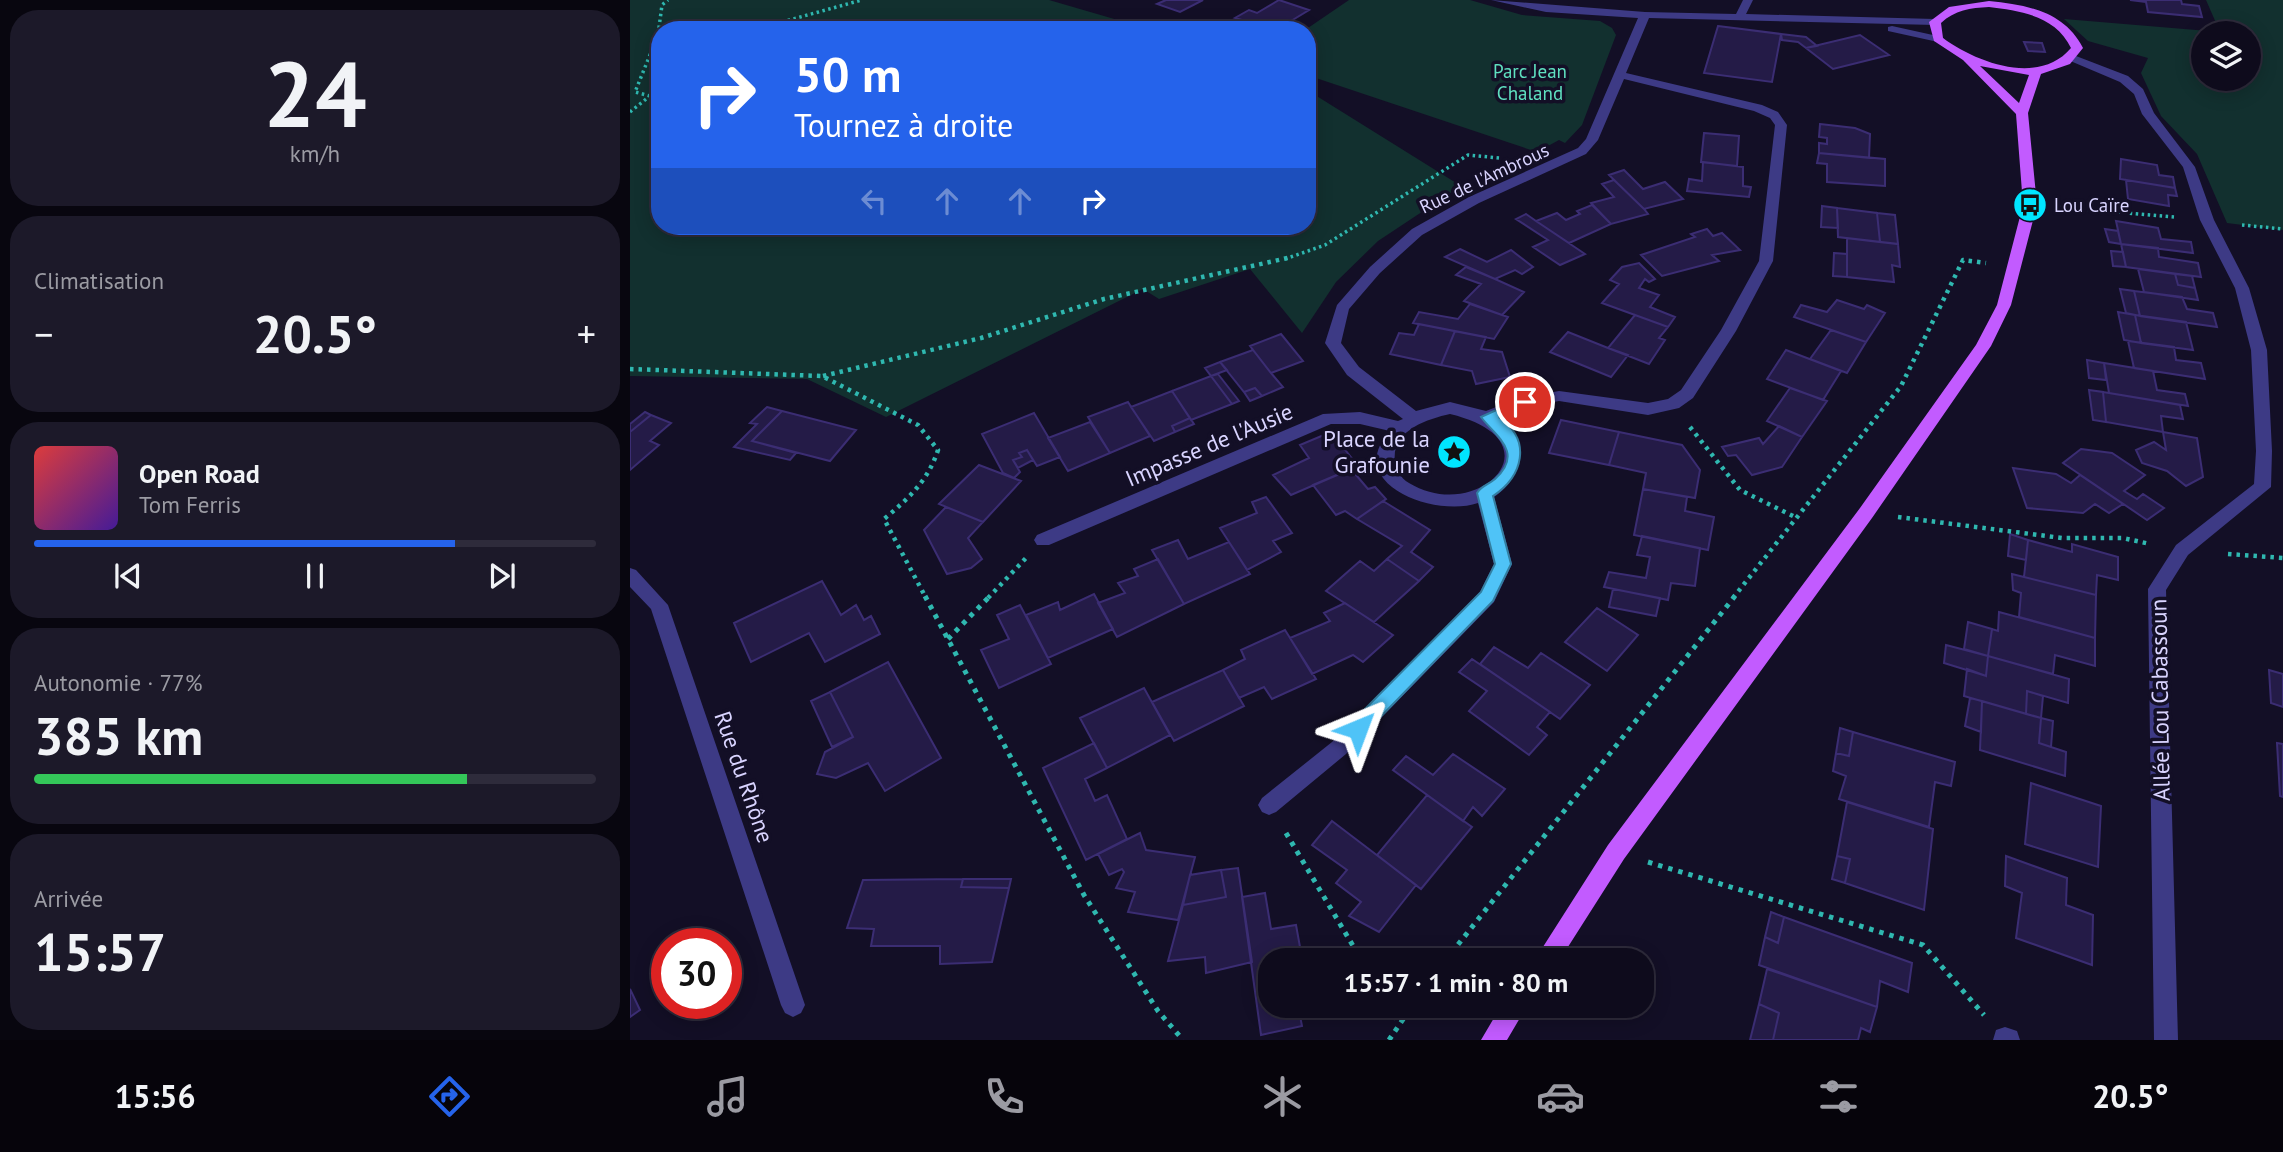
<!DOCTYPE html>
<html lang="fr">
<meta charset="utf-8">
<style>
body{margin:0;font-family:"PT Sans",sans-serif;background:#1c1929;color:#f1f3f6;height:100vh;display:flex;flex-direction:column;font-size:26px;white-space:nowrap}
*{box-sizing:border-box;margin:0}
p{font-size:23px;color:#9b9ba3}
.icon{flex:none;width:38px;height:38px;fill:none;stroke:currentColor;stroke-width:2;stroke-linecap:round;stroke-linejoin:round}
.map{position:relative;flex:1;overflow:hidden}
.side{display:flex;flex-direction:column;gap:10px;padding:10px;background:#08060f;width:630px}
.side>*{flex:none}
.banner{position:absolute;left:21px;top:21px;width:665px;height:214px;border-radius:28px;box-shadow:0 4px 18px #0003,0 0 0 2px #2e2b3b;background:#2563eb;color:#fff;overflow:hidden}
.tools{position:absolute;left:1561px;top:21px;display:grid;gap:14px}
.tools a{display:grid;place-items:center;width:70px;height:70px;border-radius:50%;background:#0e0b1c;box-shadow:0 4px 18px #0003,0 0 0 2px #2e2b3b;font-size:35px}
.speed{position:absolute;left:21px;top:928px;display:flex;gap:14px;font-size:35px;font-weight:700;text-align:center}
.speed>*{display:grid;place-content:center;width:91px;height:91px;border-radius:50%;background:#0e0b1c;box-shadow:0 4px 18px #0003,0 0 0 2px #2e2b3b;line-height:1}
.speed .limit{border:10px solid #d22;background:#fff;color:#111}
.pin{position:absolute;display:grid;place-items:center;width:60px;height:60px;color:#fff;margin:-30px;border:4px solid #fff;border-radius:50%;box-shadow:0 2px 7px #0007}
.me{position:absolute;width:77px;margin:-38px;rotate:44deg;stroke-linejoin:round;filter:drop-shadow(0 0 5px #0008)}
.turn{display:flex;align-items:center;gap:24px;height:147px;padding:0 28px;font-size:32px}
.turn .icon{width:91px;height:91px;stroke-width:2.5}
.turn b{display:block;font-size:49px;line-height:60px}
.lanes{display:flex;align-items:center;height:66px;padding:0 28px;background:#0003;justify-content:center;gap:35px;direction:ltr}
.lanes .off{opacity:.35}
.big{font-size:52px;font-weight:800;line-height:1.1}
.side .tile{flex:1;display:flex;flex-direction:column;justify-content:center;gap:10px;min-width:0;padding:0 24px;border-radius:28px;background:#1c1929}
.side .dial{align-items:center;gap:0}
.dial b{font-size:91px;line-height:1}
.song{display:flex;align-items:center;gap:21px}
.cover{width:84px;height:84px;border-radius:10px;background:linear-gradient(135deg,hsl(0 70% 55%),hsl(260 70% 35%))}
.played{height:7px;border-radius:4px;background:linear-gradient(90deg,#2563eb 75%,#2e2b3b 75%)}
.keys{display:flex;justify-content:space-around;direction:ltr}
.heat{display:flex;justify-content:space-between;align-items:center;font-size:38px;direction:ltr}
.charge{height:10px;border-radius:5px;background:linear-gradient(90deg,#34c759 77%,#2e2b3b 0)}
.trip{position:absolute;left:628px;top:948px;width:396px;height:70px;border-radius:28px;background:#0e0b1c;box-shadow:0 4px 18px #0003,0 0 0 2px #2e2b3b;font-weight:800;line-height:70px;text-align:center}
.tab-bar{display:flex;height:112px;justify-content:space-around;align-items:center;background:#06040b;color:#9b9ba3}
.tab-bar .icon{width:49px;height:49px}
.tab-bar .current{color:#2563eb}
.tab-bar b{font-size:32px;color:#f1f3f6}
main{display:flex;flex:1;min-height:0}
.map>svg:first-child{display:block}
.green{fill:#12302f;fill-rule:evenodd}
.building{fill:#241b47;stroke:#3b2d73;stroke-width:2}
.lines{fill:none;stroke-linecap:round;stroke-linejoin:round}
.path-far2{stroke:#2fb8b0;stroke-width:3.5;stroke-dasharray:2.5 3.5;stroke-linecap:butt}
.path-far1{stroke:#2fb8b0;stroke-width:4.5;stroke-dasharray:3.5 5;stroke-linecap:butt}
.path{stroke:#2fb8b0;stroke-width:5;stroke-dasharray:4.5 6;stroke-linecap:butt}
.minor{fill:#3d3a85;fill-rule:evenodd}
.major{fill:#c25bff;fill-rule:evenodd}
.route{fill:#4fc3f7;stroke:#337fa1;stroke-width:2}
.labels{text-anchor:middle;stroke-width:7;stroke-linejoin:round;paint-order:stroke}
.far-park-label{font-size:19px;fill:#5fe0c0;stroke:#130f26}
.far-street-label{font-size:19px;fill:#d9d4ff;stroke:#130f26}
.far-poi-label{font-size:19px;fill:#d9d4ff;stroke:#130f26;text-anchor:start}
.poi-label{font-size:23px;fill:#d9d4ff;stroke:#130f26;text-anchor:end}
.street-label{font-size:23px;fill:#d9d4ff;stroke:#130f26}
</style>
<main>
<section class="side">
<div class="tile dial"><b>24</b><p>km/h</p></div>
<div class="tile"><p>Climatisation</p>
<div class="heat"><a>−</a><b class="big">20.5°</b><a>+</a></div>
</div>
<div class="tile">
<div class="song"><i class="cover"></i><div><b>Open Road</b><p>Tom Ferris</p></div></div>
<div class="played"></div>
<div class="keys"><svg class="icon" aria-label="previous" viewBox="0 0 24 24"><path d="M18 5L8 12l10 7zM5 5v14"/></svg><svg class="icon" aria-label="pause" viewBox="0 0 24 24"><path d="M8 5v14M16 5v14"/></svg><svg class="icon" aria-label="next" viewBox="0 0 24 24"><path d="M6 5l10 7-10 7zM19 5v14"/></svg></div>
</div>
<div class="tile"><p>Autonomie · 77%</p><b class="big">385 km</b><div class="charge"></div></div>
<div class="tile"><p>Arrivée</p><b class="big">15:57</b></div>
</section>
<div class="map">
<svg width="1653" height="1040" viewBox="0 0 1653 1040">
<rect width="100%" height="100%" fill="#130f26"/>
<path class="green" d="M0,0H419L522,30H30V226H677V90L831,186L748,241L706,282L672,333L620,269L529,299L513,289L256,417L177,379L0,376Z
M719,0H840L892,15L970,21L982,28L986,35L952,125L935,143L929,140L907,152L677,75L675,30Z
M1576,0H1653V230L1597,223L1567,154L1531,116L1511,73L1518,58L1458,41L1434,19L1590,32ZM1573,33H1619V79H1573Z"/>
<path class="building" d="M536,0H573L550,12L527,4Z
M649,0L679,10L646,30L605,18L619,10L627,13Z
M1500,0H1551L1552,4L1569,6L1572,17L1518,12L1516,2Z
M1088,26L1151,34L1142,82L1074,73Z
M1151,34L1176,37L1187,46L1176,48L1168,42L1152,40Z
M1230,35L1259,55L1203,69L1176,48Z
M1394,42L1412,43L1415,52L1398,51Z
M1190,124L1225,128L1240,134L1239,158L1189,153V143L1197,144V138L1189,137Z
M1074,133L1109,136L1107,166L1071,162Z
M1189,153L1255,159V186L1197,182V164L1187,163Z
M1491,159L1527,165L1529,175L1543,177L1545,188L1490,179Z
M1073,162L1113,167V186L1121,187L1119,197L1057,191L1059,179L1072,181Z
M994,170L1013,189L1035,182L1053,199L1014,209L979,175Z
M984,180L1014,209L1018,214L981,224L961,203L984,197L972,184Z
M1496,180L1545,188L1547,196L1538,195L1539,206L1498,199Z
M962,205L981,224L939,243L906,221L927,213L936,220L950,214L947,211Z
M1192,206L1207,208L1208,228L1191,227Z
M1207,208L1247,213L1250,242L1208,237Z
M1247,213L1265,215L1268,244L1250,242Z
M896,214L906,221L955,254L930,265L903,247L918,240L886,219Z
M1486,221L1528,228L1531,239L1561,242L1563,253L1491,244Z
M1077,229L1083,236L1092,233L1110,250L1082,255L1089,261L1032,276L1011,255L1065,237L1061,234Z
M1475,229L1488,231L1491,244L1479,242Z
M1217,238L1268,244L1270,267L1262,265L1264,282L1217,277Z
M1491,244L1528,248L1529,257L1568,263L1571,277L1496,267Z
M830,249L857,262L881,250L903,267L892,274L885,270L865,279L815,257Z
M1481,251L1493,252L1496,267L1483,266Z
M1204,253L1217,254V277L1203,276Z
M1009,263L1025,279L1019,282L1015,279L1009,288L1029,295L1020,307L1045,317L1038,327L972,303L989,284L980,280L992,267Z
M836,267L865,279L894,292L872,315L834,301L851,284L826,275Z
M1508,269L1545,274L1548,285L1565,288L1568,300L1514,292Z
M1545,274L1562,276L1565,288L1548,285Z
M1490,289L1504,291L1510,316L1496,313Z
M1504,291L1552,297L1557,309L1583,313L1587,327L1510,316Z
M1207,300L1234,309L1237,305L1255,313L1236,342L1164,317L1171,305L1197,312Z
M840,304L878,317L864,339L783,323L789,312L828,319Z
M1488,312L1505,315L1511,343L1494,340Z
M1005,315L1038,327L1029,338L1035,340L1019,364L978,348Z
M1505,315L1556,322L1563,350L1511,343Z
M789,324L825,331L811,365L760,354L769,333L784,335Z
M1201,330L1236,342L1217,373L1180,359Z
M825,331L856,337L851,349L872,352L880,377L846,384L842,371L811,365Z
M938,332L978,348L998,355L981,377L920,352Z
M651,334L673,361L641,373L620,346Z
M1498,341L1544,347L1546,360L1571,363L1575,379L1504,368Z
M623,350L641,373L653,387L632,396L625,388L614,392L590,362Z
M1156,350L1211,371L1193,400L1137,379Z
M1457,360L1474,363L1476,380L1459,378Z
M590,362L597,370L581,376L575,368Z
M1474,363L1523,371L1527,390L1555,394L1558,406L1479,393Z
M588,374L609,401L602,404L581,376Z
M581,376L602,404L561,420L542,391Z
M625,388L632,396L620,401L614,392Z
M1160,388L1197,401L1172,437L1137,421Z
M1459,390L1473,392L1476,422L1463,420Z
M542,391L560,418L542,426L545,432L524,441L501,407Z
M1473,392L1550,405L1553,419L1531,416L1533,432L1476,422Z
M498,402L520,436L480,453L458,417Z
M137,407L152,411L122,441L166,453L160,460L104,447L127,424L120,423Z
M152,411L226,430L200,461L122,441Z
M15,412L21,415L0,432V424Z
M404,413L430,457L407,466L397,450L389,453L392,457L383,460L390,472L384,478L373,473L352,434Z
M21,415L41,423L20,441L29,445L0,470V432Z
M560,418L564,424L545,432L542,426Z
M931,420L989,432L979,465L919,453Z
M460,422L480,453L438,471L418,438Z
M1149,426L1172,437L1152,467L1122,475L1106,455L1098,456L1092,447L1129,438L1133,444Z
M701,432L728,466L661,495L643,475L679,458L670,445Z
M989,432L1052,445L1070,470L1065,498L1013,489L1016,473L979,465Z
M1533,432L1567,438L1573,477L1556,486L1537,471L1512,463L1506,450L1524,442L1536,450Z
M1451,449L1482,453L1515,475L1494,491L1507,499L1513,494L1534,508L1517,520L1433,463Z
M397,450L403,460L388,468L383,460L392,457L389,453Z
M349,465L391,481L353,522L309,504Z
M1383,468L1426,474L1441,483L1450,475L1493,504L1479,513L1465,504L1453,513L1397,508Z
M721,469L738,489L745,487L756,499L727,519L715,511L706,515L683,485Z
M1013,489L1057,497L1055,511L1084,517L1078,550L1004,535Z
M636,497L662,533L643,541L651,552L617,570L590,528L627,513L622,502Z
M753,501L800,530L781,552L803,567L789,581L757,559L772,546L727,519Z
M316,507L353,522L338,538L352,559L341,568L317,574L294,530Z
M1380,534L1398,540L1396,560L1378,556Z
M1012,536L1070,548L1065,586L1041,583L1038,600L974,587L979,572L1016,578L1020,557L1007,555Z
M548,540L558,559L599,542L620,574L554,604L522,550Z
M1398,540L1442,552V544L1488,557V580L1467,575L1466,595L1394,577Z
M528,559L554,604L487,637L468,603L495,593L488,583L508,576L504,569Z
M757,559L789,581L744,622L696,591L730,561L744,571Z
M1382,574L1466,595L1465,638L1389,617L1391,593L1383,590Z
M192,581L211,615L226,605L234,620L241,616L250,634L195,662L179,633L121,662L104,623Z
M983,589L1030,598L1026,616L979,607Z
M464,594L483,629L418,658L396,615L428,602L430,610Z
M715,603L763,635L733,662L723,655L682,674L660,638L700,621L694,613Z
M390,605L421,664L369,688L351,650L379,639L367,615Z
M967,608L1008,635L977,671L935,642Z
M1369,612L1465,638V666L1425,655L1423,674L1358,656L1362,629L1368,631Z
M1338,622L1362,629L1358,656L1334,649Z
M655,630L686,679L642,699L634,687L609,698L593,670L615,659L611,650Z
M1316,645L1358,656L1356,676L1314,663Z
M864,647L898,668L911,653L960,685L930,719L850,664Z
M1358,656L1439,679L1438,703L1397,691L1396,714L1334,696L1337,669L1356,676Z
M842,659L920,712L907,727L917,735L899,755L839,711L857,691L829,672Z
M258,662L311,758L255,791L238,763L206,778L187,774L195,752L223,737L200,692Z
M593,670L614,706L544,741L522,702Z
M1639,670L1653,674V707L1641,703Z
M514,688L540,735L477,768L450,718Z
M1397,691L1413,696L1411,718L1396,714Z
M200,692L223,737L202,747L181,701Z
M1340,698L1352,701L1351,732L1335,726Z
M1352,701L1411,718L1409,743L1436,752L1435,776L1350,750Z
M1411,718L1423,721L1421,747L1409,743Z
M1210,728L1223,732L1219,756L1206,753Z
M1223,732L1325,762L1321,786L1305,782L1299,827L1209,799L1216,776L1203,771L1206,753L1219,756Z
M464,743L477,768L455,779L465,801L477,795L497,839L456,860L413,768Z
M1647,743L1653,744V797L1650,796Z
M823,754L875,789L852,816L843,807L833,821L763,770L776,756L803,775Z
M1401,783L1471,806L1468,867L1395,844Z
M797,795L842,827L791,889L747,855Z
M1217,802L1303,829L1294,910L1215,883L1220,859L1207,856Z
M702,821L786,885L749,932L719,916L731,902L706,883L717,870L682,845Z
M510,833L516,850L565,857L548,920L498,912L505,892L486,888L494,872L492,869L479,875L468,854Z
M1207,856L1220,859L1215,883L1202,879Z
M1376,856L1437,878L1436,905L1463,915L1462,965L1386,938L1392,893L1375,886Z
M608,868L622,962L576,973L575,957L538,961L553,905L596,897L591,870Z
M591,870L596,897L553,905L560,875Z
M333,879L331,887L379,888L362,962L310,964V946H241L244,929L217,928L233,880Z
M333,879H381L379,888L331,887Z
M635,893L641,929L666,925L672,958L681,954L682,961H640V1006H668L672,1026L631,1035L612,897Z
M1141,912L1154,917L1148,943L1135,937Z
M1154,917L1282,963L1278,992L1250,981L1247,1007L1129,965L1135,937L1148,943Z
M1137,969L1247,1007L1240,1032L1231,1028L1228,1040H1143L1149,1013L1129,1004Z
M0,989L10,1010L0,1017Z
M1129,1004L1149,1013L1143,1040H1120Z"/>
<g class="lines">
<path class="path-far2" d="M123,30L232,0
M20,96L5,92L28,35L32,5L38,0
M0,112L30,88
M1428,207L1544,217
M1612,225L1653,229
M655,259L695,245L838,155L869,158"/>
<path class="path-far1" d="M0,369L192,376L288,425L308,450C298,481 278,499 254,519L296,598
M193,376L351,338L474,299L662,257
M1060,427L1110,490L1167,518
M1268,517L1432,538H1493L1520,544
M1598,554L1653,558
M358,598L396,558
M1103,598L1271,386L1333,260L1356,263"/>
<path class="path" d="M295,596L454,895L528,1011L553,1040
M318,639L360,596
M656,833L732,961
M1018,862L1293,945L1354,1015
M815,961L1105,596
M759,1006L769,1024
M759,1040L782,1006"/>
<path class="minor" d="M861,0L1015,12L1106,14L1113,0H1123L1116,14L1305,19L1311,22L1305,25L1019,18L996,73L1132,105L1148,112L1157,125L1143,261L1106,331L1063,398L1049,408L1018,415L929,401L898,407L869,419C901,439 893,478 864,497L882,564L864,602L716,754L646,812L639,815L632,812L628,805L632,798L702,742L850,592L864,564L848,503C805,518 712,484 760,431L730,424H701L419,545H407L404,540L407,535L693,414L730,412L768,421L773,419L717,375L695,343L707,305L740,267L782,229L839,197L948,148L956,139L1008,18L916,12ZM994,79L1124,111L1140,118L1145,125L1129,261L1091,330L1051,390L1038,399L1018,403L929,391L889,398L856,411L820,402L786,411L729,367L711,343L719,309L750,273L792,235L849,203L956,154L968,140ZM820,414C932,441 848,525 779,483C770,478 767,470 765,461C761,431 797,419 820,414Z
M1262,26L1312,37L1314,39L1308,42L1258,31V27Z
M1438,56H1446L1498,76L1513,89L1524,113L1565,167L1584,220L1619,288L1637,350L1642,451L1641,487L1558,555L1536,590L1548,1040H1524L1518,589L1546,545L1624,484L1626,451L1621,350L1605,288L1570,220L1553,167L1512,114L1504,94L1490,82L1438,60Z
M0,568L6,570L38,605L175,1005L171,1013L163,1017L155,1013L151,1005L21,609L0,587Z
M1375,1027L1387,1031L1390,1040H1363L1366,1030Z"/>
<path class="major" d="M1359,1C1397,5 1434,11 1453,48L1440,64L1411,74L1398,113L1407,205L1381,305L1361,346L1242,518L994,859L929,961H904L978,845L1230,508L1346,345L1367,305L1393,205L1386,114L1333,60L1304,41L1299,22L1319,7ZM1359,7C1391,11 1426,16 1441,48C1409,86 1347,63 1313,38L1311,23C1325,10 1340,8 1359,7ZM1350,66L1399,75L1389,103Z
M871,1006H897L877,1040H851Z"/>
</g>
<path class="route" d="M895,397L903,402L900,406L870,418C902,441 893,476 863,496L881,564L863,601L734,734H721L718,729L721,723L851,592L865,564L847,493C851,486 858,485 865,479C895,452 864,435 851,417Z"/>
<defs>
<g id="bus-disc" transform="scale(1.75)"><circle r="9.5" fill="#00e5ff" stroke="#130f26"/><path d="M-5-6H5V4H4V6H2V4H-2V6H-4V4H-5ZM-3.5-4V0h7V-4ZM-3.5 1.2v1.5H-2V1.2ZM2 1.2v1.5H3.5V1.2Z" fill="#111"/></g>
<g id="sight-disc" transform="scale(1.75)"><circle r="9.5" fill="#00e5ff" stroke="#130f26"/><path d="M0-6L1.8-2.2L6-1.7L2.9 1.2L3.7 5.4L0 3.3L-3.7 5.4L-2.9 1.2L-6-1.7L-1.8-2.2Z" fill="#111"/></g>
</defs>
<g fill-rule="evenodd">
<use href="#bus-disc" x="1400" y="205"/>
<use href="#sight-disc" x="824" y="452"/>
</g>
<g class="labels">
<g class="far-park-label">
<text x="900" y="78">Parc Jean<tspan x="900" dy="22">Chaland</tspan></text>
</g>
<g class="far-street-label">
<text transform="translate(854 178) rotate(-25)" y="7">Rue de l'Ambrous</text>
</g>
<g class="far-poi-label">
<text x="1424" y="212">Lou Caïre</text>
</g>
<g class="poi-label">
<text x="800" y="447">Place de la<tspan x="800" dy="26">Grafounie</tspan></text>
</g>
<g class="street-label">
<text transform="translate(579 445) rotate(-23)" y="8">Impasse de l'Ausie</text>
<text transform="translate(1530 700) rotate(-91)" y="8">Allée Lou Cabassoun</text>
<text transform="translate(114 777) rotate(71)" y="8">Rue du Rhône</text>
</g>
</g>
</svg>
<div class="tools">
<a><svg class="icon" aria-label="layers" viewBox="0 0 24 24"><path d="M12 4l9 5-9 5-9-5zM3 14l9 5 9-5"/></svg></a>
</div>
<div class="speed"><div class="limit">30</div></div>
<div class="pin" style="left:895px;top:402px;background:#d93025"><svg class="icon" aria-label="arrive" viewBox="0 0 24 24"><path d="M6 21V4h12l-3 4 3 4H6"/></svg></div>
<svg class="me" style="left:728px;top:729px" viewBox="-20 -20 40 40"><path d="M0-17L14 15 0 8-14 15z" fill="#4fc3f7" stroke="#fff" stroke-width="4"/></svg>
<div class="trip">15:57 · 1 min · 80 m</div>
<div class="banner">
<div class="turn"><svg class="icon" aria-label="right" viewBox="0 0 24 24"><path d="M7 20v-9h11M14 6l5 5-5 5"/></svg><div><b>50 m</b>Tournez à droite</div></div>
<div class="lanes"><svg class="icon off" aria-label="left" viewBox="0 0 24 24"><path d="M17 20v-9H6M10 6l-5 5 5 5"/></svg><svg class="icon off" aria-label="ahead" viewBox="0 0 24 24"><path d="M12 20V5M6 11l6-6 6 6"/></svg><svg class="icon off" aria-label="ahead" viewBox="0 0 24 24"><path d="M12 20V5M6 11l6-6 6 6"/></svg><svg class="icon" aria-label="right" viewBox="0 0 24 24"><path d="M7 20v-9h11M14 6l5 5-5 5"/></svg></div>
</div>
</div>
</main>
<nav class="tab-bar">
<b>15:56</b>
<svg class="icon current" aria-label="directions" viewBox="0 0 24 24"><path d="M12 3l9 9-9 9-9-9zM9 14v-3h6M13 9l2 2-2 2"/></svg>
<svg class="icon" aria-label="music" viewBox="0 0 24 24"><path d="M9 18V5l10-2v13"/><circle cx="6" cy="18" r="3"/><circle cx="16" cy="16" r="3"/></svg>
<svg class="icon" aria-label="phone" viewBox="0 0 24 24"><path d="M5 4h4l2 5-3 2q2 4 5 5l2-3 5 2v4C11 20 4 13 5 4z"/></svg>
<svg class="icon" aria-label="climate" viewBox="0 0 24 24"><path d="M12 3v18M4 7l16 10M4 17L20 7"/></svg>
<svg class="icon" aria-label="car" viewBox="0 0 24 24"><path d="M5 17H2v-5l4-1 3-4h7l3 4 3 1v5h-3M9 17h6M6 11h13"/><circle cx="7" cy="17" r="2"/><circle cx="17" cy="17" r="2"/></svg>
<svg class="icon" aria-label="filters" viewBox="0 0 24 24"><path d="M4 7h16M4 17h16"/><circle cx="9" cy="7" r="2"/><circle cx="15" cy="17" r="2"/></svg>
<b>20.5°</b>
</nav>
